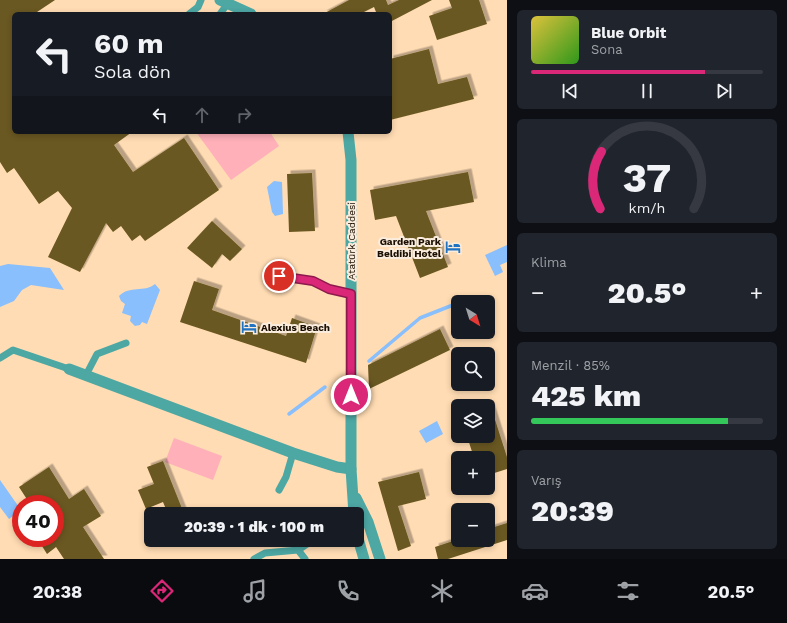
<!DOCTYPE html>
<html lang="tr">
<meta charset="utf-8">
<style>
body{margin:0;font-family:"Work Sans",sans-serif;background:#20242c;color:#f1f3f6;height:100vh;display:flex;flex-direction:column;font-size:15px;white-space:nowrap}
*{box-sizing:border-box;margin:0}
p{font-size:13px;color:#9ea1a6}
.icon{flex:none;width:22px;height:22px;fill:none;stroke:currentColor;stroke-width:2;stroke-linecap:round;stroke-linejoin:round}
.map{position:relative;flex:1;overflow:hidden}
.side{display:flex;flex-direction:column;gap:10px;padding:10px;background:#0d0f14;width:280px}
.side>*{flex:none}
.hud{position:absolute;left:12px;top:12px;width:380px;height:122px;border-radius:6px;box-shadow:0 2px 6px #0003;background:#171b24;color:#f1f3f6;overflow:hidden}
.needle{width:26px;rotate:142deg}
.tools{position:absolute;left:451px;top:295px;display:grid;gap:8px}
.tools a{display:grid;place-items:center;width:44px;height:44px;border-radius:6px;background:#171b24;box-shadow:0 2px 6px #0003;font-size:20px}
.speed{position:absolute;left:12px;top:495px;display:flex;gap:8px;font-size:20px;font-weight:700;text-align:center}
.speed>*{display:grid;place-content:center;width:52px;height:52px;border-radius:50%;background:#171b24;box-shadow:0 2px 6px #0003;line-height:1}
.speed .limit{border:6px solid #d22;background:#fff;color:#111}
.pin{position:absolute;display:grid;place-items:center;width:34px;height:34px;color:#fff;margin:-17px;border:2px solid #fff;border-radius:50%;box-shadow:0 1px 4px #0007}
.me{position:absolute;width:44px;margin:-22px;rotate:0deg;stroke-linejoin:round;filter:drop-shadow(0 0 3px #0008)}
.turn{display:flex;align-items:center;gap:14px;height:84px;padding:0 16px;font-size:18px}
.turn .icon{width:52px;height:52px;stroke-width:2.5}
.turn b{display:block;font-size:28px;line-height:34px}
.lanes{display:flex;align-items:center;height:38px;padding:0 16px;background:#0003;justify-content:center;gap:20px;direction:ltr}
.lanes .off{opacity:.35}
.big{font-size:30px;font-weight:800;line-height:1.1}
.side .widget{flex:1;display:flex;flex-direction:column;justify-content:center;gap:6px;min-width:0;padding:0 14px;border-radius:6px;background:#20242c}
.side .dial{align-items:center;gap:0}
.dial svg{height:104px;overflow:visible;fill:none;stroke:#363941;stroke-width:7;stroke-linecap:round;text-anchor:middle}
.dial text{fill:#f1f3f6;stroke:none}
.song{display:flex;align-items:center;gap:12px}
.cover{width:48px;height:48px;border-radius:6px;background:linear-gradient(135deg,hsl(50 70% 55%),hsl(110 70% 35%))}
.played{height:4px;border-radius:2px;background:linear-gradient(90deg,#db2777 75%,#363941 75%)}
.keys{display:flex;justify-content:space-around;direction:ltr}
.heat{display:flex;justify-content:space-between;align-items:center;font-size:22px;direction:ltr}
.charge{height:6px;border-radius:3px;background:linear-gradient(90deg,#34c759 85%,#363941 0)}
.trip{position:absolute;left:144px;top:507px;width:220px;height:40px;border-radius:6px;background:#171b24;box-shadow:0 2px 6px #0003;font-weight:800;line-height:40px;text-align:center}
.tabs{display:flex;height:64px;justify-content:space-around;align-items:center;background:#090b0e;color:#9ea1a6}
.tabs .icon{width:28px;height:28px}
.tabs .on{color:#db2777}
.tabs b{font-size:18px;color:#f1f3f6}
main{display:flex;flex:1;min-height:0}
.map>svg:first-child{display:block}
.green{fill:#ffb0b9}
.water{fill:#88bffc}
.lines{fill:none;stroke-linecap:round;stroke-linejoin:round}
.stream{stroke:#88bffc;stroke-width:3.5}
.building{fill:#6a5820;filter:url(#shadow)}
.service{stroke:#4da7a3;stroke-width:7}
.minor{stroke:#4da7a3;stroke-width:11}
.tertiary{stroke:#4da7a3;stroke-width:11}
.route-casing{stroke:#8e194d;stroke-width:10}
.route{stroke:#db2777;stroke-width:7}
.labels{text-anchor:middle;stroke-width:4;stroke-linejoin:round;paint-order:stroke}
.street-label{font-size:10px;fill:#1a0f02;stroke:#fbeddd}
.poi-label{font-size:10px;font-weight:bold;fill:#1a0f02;stroke:#fbeddd;text-anchor:end}
</style>
<main>
<div class="map">
<svg width="507" height="559" viewBox="0 0 507 559">
<defs>
<filter id="shadow"><feDropShadow dx="3.5" dy="-3.5" stdDeviation="0" flood-color="#0004"/></filter>
</defs>
<rect width="100%" height="100%" fill="#ffdcb3"/>
<path class="green" d="M196,132H270L279,146L231,180Z
M174,438L222,456L213,480L165,462Z"/>
<path class="water" d="M274,181L282,182L283,214L275,216L272,212L267,187Z
M507,245V262L500,265L503,272L495,276L485,255Z
M8,264L50,268L64,290L31,285L22,290L14,301L0,307V266Z
M155,284L160,290L147,324L142,322L140,325L135,326L130,321L131,316L122,313L125,304L121,301L119,296C130,285 144,293 155,284Z
M437,421L443,434L426,443L419,431Z
M0,480L21,510L9,519L0,507Z"/>
<g class="lines">
<path class="stream" d="M459,302L469,298
M369,361L420,318L458,303
M289,414L325,387"/>
</g>
<path class="building" d="M0,0H55L34,14H14V132H132L114,145L133,172L184,138L219,190L145,241L140,235L132,241L121,226L113,232L106,223L80,272L48,257L72,208L58,191L39,204L14,168L7,173L0,162Z
M349,0H386L388,5L399,0H432L390,22V14H372L376,12L374,7L360,14H323Z
M449,0H479L487,24L437,40L429,16L452,8Z
M429,49L438,84L467,77L474,99L390,120V59Z
M468,172L474,202L426,211L448,267L420,278L396,216L375,220L370,190Z
M312,173L315,231L289,232L287,174Z
M212,221L242,249L230,261L222,254L212,268L187,248Z
M194,281L219,289L212,310L286,336L292,318L317,327L306,363L180,322Z
M440,329L450,350L369,389L368,365Z
M488,404H490L507,457V469L488,475V458H474L467,436H488Z
M163,461L183,511L174,514H168L163,502L146,509L138,490L154,484L147,467Z
M49,467L69,499L84,489L101,516L83,527L104,559H64L56,547L47,554L37,538H55V504H30L19,487Z
M419,472L426,499L398,506L411,546L398,551L378,482Z
M507,523V540L448,559H438L435,547L456,540H488V529Z"/>
<g class="lines">
<path class="service" d="M189,14L198,7L201,0
M220,14L228,3
M279,276L313,281L329,289L351,294
M0,358L13,350L69,369
M86,375L97,354L126,343
M279,490L286,477L293,453
M357,525L368,522
M298,550L305,559
M254,559L265,553L298,550L313,540"/>
<path class="minor" d="M69,369L293,453L337,467L351,469"/>
<path class="tertiary" d="M220,0L251,14
M348,132L351,160V469L354,514
M356,498L368,522L380,559
M357,535L364,559"/>
</g>
<g class="lines">
<g class="route-casing">
<path id="route" d="M279,276L313,281L329,289L351,294V395"/>
</g>
<use href="#route" class="route"/>
</g>
<defs>
<g id="hotel-bare" transform="scale(1.2)"><path d="M-6-4.5h1.5V1H6V5H4.5V3h-9V5H-6ZM-4 0a1.8 1.8 0 1 1 3.6 0ZM.5 0V-2.5h3Q6-2.5 6 0Z" fill="#1f73c1" stroke="#fbeddd" stroke-width="2.5" paint-order="stroke"/></g>
</defs>
<g fill-rule="evenodd">
<use href="#hotel-bare" x="453" y="247"/>
<use href="#hotel-bare" x="249" y="327"/>
</g>
<g class="labels">
<g class="street-label">
<text transform="translate(351 241) rotate(-90)" y="4">Atatürk Caddesi</text>
</g>
<g class="poi-label">
<text x="441" y="245">Garden Park<tspan x="441" dy="12">Beldibi Hotel</tspan></text>
<text x="261" y="331" text-anchor="start">Alexius Beach</text>
</g>
</g>
</svg>
<div class="tools">
<a><svg class="needle" viewBox="-14 -14 28 28"><path d="M0-13l5 13h-10z" fill="#e53935"/><path d="M0 13l5-13h-10z" fill="#9ea1a6"/></svg></a>
<a><svg class="icon" aria-label="search" viewBox="0 0 24 24"><circle cx="10" cy="10" r="6"/><path d="M15 15l6 6"/></svg></a>
<a><svg class="icon" aria-label="layers" viewBox="0 0 24 24"><path d="M12 4l9 5-9 5-9-5zM3 14l9 5 9-5"/></svg></a>
<a>+</a>
<a>−</a>
</div>
<div class="speed"><div class="limit">40</div></div>
<div class="pin" style="left:279px;top:276px;background:#d93025"><svg class="icon" aria-label="arrive" viewBox="0 0 24 24"><path d="M6 21V4h12l-3 4 3 4H6"/></svg></div>
<svg class="me" style="left:351px;top:395px" viewBox="-20 -20 40 40"><circle r="17" fill="#db2777" stroke="#fff" stroke-width="3"/><path d="M0-11L8 9 0 5-8 9z" fill="#fff"/></svg>
<div class="trip">20:39 · 1 dk · 100 m</div>
<div class="hud">
<div class="turn"><svg class="icon" aria-label="left" viewBox="0 0 24 24"><path d="M17 20v-9H6M10 6l-5 5 5 5"/></svg><div><b>60 m</b>Sola dön</div></div>
<div class="lanes"><svg class="icon" aria-label="left" viewBox="0 0 24 24"><path d="M17 20v-9H6M10 6l-5 5 5 5"/></svg><svg class="icon off" aria-label="ahead" viewBox="0 0 24 24"><path d="M12 20V5M6 11l6-6 6 6"/></svg><svg class="icon off" aria-label="right" viewBox="0 0 24 24"><path d="M7 20v-9h11M14 6l5 5-5 5"/></svg></div>
</div>
</div>
<section class="side">
<div class="widget">
<div class="song"><i class="cover"></i><div><b>Blue Orbit</b><p>Sona</p></div></div>
<div class="played"></div>
<div class="keys"><svg class="icon" aria-label="previous" viewBox="0 0 24 24"><path d="M18 5L8 12l10 7zM5 5v14"/></svg><svg class="icon" aria-label="pause" viewBox="0 0 24 24"><path d="M8 5v14M16 5v14"/></svg><svg class="icon" aria-label="next" viewBox="0 0 24 24"><path d="M6 5l10 7-10 7zM19 5v14"/></svg></div>
</div>
<div class="widget dial"><svg viewBox="0 0 100 80">
<path d="M14 69A42 42 0 1 1 86 69"/>
<path d="M14 69A42 42 0 0 1 15 25" stroke="#db2777"/>
<text x="50" y="56" font-size="32" font-weight="700">37</text>
<text x="50" y="72" font-size="11">km/h</text>
</svg></div>
<div class="widget"><p>Klima</p>
<div class="heat"><a>−</a><b class="big">20.5°</b><a>+</a></div>
</div>
<div class="widget"><p>Menzil · 85%</p><b class="big">425 km</b><div class="charge"></div></div>
<div class="widget"><p>Varış</p><b class="big">20:39</b></div>
</section>
</main>
<nav class="tabs">
<b>20:38</b>
<svg class="icon on" aria-label="directions" viewBox="0 0 24 24"><path d="M12 3l9 9-9 9-9-9zM9 14v-3h6M13 9l2 2-2 2"/></svg>
<svg class="icon" aria-label="music" viewBox="0 0 24 24"><path d="M9 18V5l10-2v13"/><circle cx="6" cy="18" r="3"/><circle cx="16" cy="16" r="3"/></svg>
<svg class="icon" aria-label="phone" viewBox="0 0 24 24"><path d="M5 4h4l2 5-3 2q2 4 5 5l2-3 5 2v4C11 20 4 13 5 4z"/></svg>
<svg class="icon" aria-label="climate" viewBox="0 0 24 24"><path d="M12 3v18M4 7l16 10M4 17L20 7"/></svg>
<svg class="icon" aria-label="car" viewBox="0 0 24 24"><path d="M5 17H2v-5l4-1 3-4h7l3 4 3 1v5h-3M9 17h6M6 11h13"/><circle cx="7" cy="17" r="2"/><circle cx="17" cy="17" r="2"/></svg>
<svg class="icon" aria-label="filters" viewBox="0 0 24 24"><path d="M4 7h16M4 17h16"/><circle cx="9" cy="7" r="2"/><circle cx="15" cy="17" r="2"/></svg>
<b>20.5°</b>
</nav>
